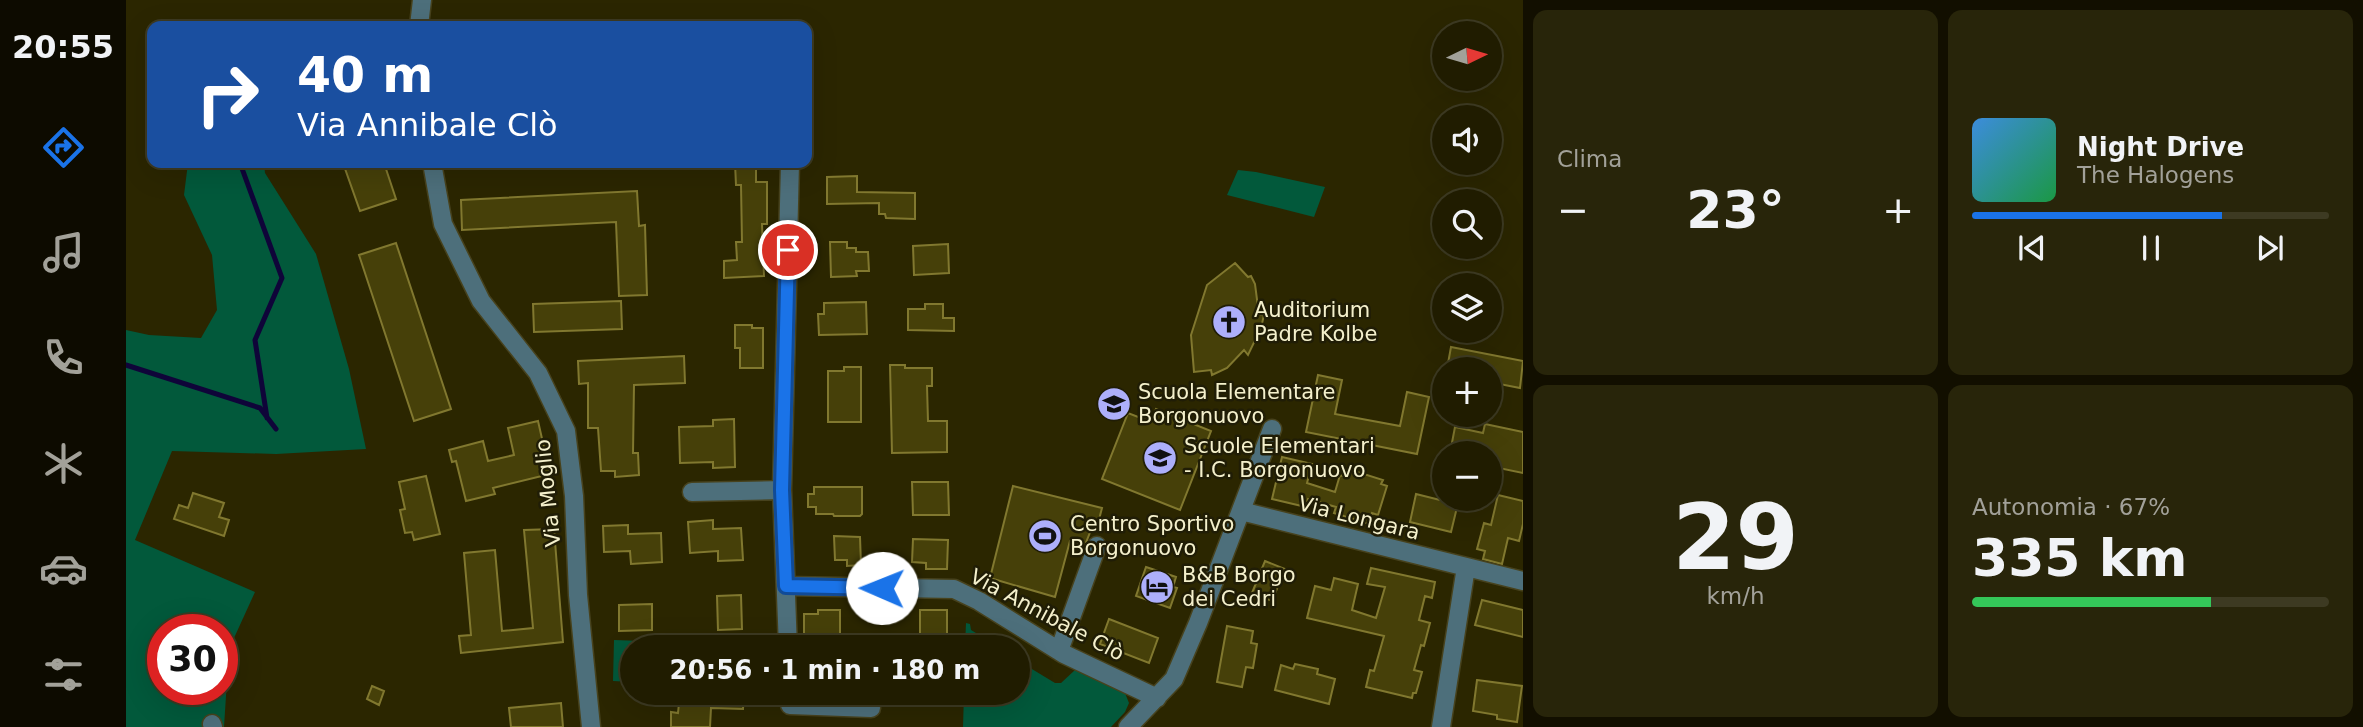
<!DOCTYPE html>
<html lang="it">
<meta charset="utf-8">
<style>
body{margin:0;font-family:"DejaVu Sans",sans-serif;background:#28250a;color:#f1f3f6;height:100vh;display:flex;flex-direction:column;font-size:26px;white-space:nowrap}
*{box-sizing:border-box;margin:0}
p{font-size:23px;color:#a2a199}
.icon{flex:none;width:38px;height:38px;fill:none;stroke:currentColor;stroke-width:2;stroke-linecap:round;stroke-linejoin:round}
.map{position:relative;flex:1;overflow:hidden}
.details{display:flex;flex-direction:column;gap:10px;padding:10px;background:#120f00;width:840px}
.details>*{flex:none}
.banner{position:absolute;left:21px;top:21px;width:665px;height:147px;border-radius:14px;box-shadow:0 7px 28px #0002,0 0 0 2px #3d3a22;background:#1a4fa0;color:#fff;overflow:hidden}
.needle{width:46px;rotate:85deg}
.fabs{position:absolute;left:1306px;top:21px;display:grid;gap:14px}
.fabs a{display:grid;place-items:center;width:70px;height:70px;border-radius:50%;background:#201c00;box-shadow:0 7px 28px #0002,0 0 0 2px #3d3a22;font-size:35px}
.speed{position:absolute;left:21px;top:614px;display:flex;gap:14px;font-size:35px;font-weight:700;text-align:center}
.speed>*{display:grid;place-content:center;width:91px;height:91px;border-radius:50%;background:#201c00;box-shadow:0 7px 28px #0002,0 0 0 2px #3d3a22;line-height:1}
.speed .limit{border:10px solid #d22;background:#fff;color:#111}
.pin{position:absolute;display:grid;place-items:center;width:60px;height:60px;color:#fff;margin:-30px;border:4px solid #fff;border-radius:50%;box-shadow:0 2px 7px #0007}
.me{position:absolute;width:77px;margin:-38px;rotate:271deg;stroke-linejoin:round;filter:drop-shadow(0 0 5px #0008)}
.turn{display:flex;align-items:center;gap:24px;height:147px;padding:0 35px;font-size:32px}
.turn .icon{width:91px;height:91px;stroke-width:2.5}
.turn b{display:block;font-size:49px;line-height:60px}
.big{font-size:52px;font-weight:600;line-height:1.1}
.details .widget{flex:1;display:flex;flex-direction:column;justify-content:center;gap:10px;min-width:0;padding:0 24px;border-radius:14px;background:#28250a}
.details .dial{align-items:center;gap:0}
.dial b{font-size:91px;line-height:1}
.song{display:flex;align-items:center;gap:21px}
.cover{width:84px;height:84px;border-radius:10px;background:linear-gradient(135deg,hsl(210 70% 55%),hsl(140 70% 35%))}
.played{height:7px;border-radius:4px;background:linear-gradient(90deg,#1a73e8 70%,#3d3a22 70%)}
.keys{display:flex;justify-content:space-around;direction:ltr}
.heat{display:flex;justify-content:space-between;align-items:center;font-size:38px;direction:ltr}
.charge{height:10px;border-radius:5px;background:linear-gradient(90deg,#34c759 67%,#3d3a22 0)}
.details .tiles{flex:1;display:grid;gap:10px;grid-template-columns:repeat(2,1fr)}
.trip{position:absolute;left:494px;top:635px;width:410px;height:70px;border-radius:35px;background:#201c00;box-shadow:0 7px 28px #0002,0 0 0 2px #3d3a22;font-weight:600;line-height:70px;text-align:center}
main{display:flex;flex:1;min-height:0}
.tabs{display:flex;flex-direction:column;width:126px;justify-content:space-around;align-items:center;background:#0d0b00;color:#a2a199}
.tabs .icon{width:49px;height:49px}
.tabs .active{color:#1a73e8}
.tabs b{font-size:32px;color:#f1f3f6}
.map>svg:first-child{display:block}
.green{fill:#02593b;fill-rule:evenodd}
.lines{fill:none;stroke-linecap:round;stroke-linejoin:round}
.stream{stroke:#0f0439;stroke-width:5}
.building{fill:#464009;stroke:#81782f;stroke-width:2}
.minor-casing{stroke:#47421d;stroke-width:21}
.minor{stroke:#4d6f7b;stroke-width:18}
.route-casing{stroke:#114b97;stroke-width:18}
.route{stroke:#1a73e8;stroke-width:12}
.labels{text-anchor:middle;stroke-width:5;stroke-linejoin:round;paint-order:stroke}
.poi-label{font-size:21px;fill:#f4f0cc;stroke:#201d06;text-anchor:start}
.street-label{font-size:21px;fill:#f4f0cc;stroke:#201d06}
</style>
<main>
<nav class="tabs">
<b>20:55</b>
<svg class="icon active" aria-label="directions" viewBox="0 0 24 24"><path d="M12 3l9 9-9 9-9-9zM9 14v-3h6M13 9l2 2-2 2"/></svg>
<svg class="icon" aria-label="music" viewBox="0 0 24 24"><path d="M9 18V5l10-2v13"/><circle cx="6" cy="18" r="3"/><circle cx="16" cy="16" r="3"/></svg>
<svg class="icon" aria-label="phone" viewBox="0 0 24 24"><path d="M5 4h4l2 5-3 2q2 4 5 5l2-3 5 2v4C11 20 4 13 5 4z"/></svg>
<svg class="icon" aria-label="climate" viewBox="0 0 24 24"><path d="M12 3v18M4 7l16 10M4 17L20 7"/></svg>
<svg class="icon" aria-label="car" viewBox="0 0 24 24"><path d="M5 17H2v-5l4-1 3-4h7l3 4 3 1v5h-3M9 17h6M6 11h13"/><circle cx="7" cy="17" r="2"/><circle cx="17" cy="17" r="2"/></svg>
<svg class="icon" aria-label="filters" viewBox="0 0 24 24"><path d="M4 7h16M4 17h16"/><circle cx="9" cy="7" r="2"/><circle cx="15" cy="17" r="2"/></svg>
</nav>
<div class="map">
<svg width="1397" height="727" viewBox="0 0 1397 727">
<rect width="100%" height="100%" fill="#2b2600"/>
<path class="green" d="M62,163H138L139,173L190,254L223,369L240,449L150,454L46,451L9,540L129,592L103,649L98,727H0V330L23,335L75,338L91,310L86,255L58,195ZM37,630H96V690H37Z
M1112,170L1130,172L1199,187L1188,217L1101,195Z
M840,623L844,624L845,630L873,647H839Z
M488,640L626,645V647L506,648V682L487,681Z
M891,660L929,683H935L949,670L999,693L1003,703L999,712L985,727H837L838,693H891Z"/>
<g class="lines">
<path class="stream" d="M114,163L156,278L129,340L141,418
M0,365L134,408L150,429"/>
</g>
<path class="building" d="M217,163H258L270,199L234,211Z
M609,163H630V182H641V224H636L638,276L598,278V261L611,260L610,242H616L615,185H610Z
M731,176V192L789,193V219L760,218L759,214H753V203L701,204V177Z
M511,191L513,226L519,225L521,295L493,296L490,222L336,230L335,200Z
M704,242H721V248H730V252H742L743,271H730L731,276L705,277Z
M270,243L325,409L288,421L233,255Z
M822,244L823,273L788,275L787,246Z
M1109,263L1122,277L1125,276L1129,284L1133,315H1138L1135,328L1122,355L1118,350L1101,368L1086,375L1085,370L1068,372L1065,335L1081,285Z
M495,301L496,329L408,332L407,304Z
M740,302L741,334L693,335L692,314H698V303Z
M799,304H817V318H828V331L782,330V309H799Z
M609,325H626V328H637V368H614V348H609Z
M1325,347L1397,361L1394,388L1363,382V369H1321Z
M558,356L559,383L508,385L507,453H512L513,475L489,477V471H475L472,428H462V383L453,384L452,361Z
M764,365H779V368H806V386H801L802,421H821V452L766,453Z
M718,367H735V422H702V371H718Z
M1192,375L1216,380L1209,414L1274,426L1281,392L1303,397L1291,454L1180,432Z
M1030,409L1085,431L1054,510L976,479L1002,413L1025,422Z
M608,419L609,467L587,468V462L554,463L553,427L587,426V420Z
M412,421L424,474L367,488L369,494L340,501L330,461L326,462L323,450L357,441L362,461L388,455L382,428Z
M1359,424L1397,432V473L1363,466V453H1324L1329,427L1357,433Z
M1156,457L1186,464L1181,483L1209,492L1214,475L1220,477L1222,469L1257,480L1255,484L1261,486L1252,515L1246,513L1243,524L1208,513L1210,507L1182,499L1180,507L1146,499Z
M300,476L314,534L288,540L286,532L279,533L274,510L279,509L273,482Z
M786,482H822L823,515H787Z
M887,486L976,508L970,531L965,530L959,545L944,541L929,597L864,578Z
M688,487H736V514L734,516H708L707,514H690V507H682V494H688Z
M67,493L98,503L93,517L103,520L98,536L48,519L53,505L62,508Z
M1290,494L1314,500L1333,499L1325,532L1284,522Z
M1372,495L1397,501V524L1393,541L1382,538L1376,564L1357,559L1359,551L1351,549L1358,523L1365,525Z
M587,520V529L615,528L617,560L592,561V551L564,553L562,522Z
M502,525V534L535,533L536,562L505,564L504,551L478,552L477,526Z
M428,529L437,642L335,653L333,636L345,635L338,553L369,550L376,631L407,628L398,530Z
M708,536L734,537L735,565L721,566V560H709Z
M787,539L822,540L821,569H800V563L786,562Z
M1139,561L1159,569L1146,601L1126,593Z
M1020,567L1050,577L1047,587L1051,588L1044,608L1010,596Z
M1245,568L1309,582L1306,598L1299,596L1293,620L1304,623L1298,646L1295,645L1288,670L1296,672L1290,693H1287L1286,698L1240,687L1244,670L1248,671L1258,636L1181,618L1189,586L1205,590L1208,578L1232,584L1226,610L1250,618L1259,587L1241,584Z
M615,595L616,629L592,630L591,596Z
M1356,600L1397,610V637L1349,625Z
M526,604V630L493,631V605Z
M692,610H714V643H692V638H678V614H692Z
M794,610H821V636H794Z
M983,619L1032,638L1023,663L974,644Z
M1101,626L1127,631L1125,643L1131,644L1127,668L1120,667L1116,687L1091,682Z
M1169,664L1192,669L1191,674L1209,679L1203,704L1149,690L1155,665L1167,669Z
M1351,680L1396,686L1391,722L1371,719V715L1347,711Z
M246,686L258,691L253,705L241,699Z
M590,693H618L617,709L585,708L584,727H545V712L552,713L553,703H563V694L590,695Z
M435,703L437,727H385L383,708Z"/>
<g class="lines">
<g class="minor-casing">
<path id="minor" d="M293,26L296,0
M306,163L317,224L355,301L412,373L440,431L448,496L452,595L465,727
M566,492L656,490
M1115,511L1397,581
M660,586L828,589L853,601L938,654L1031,698
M662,648L656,490L664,163
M933,651L971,546
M664,693V705L745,708
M86,724L87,727
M1002,727L1048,679L1072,623L1146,429
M1315,727L1340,567"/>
</g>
<use href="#minor" class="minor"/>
</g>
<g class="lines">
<g class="route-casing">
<path id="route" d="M662,250L656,490L660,586L756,588"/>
</g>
<use href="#route" class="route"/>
</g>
<defs>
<g id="church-disc" transform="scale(1.75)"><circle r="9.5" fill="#adaffb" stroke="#201d06"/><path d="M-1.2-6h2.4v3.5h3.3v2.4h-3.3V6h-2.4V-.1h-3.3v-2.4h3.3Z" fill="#111"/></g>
<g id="school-disc" transform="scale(1.75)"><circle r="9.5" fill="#adaffb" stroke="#201d06"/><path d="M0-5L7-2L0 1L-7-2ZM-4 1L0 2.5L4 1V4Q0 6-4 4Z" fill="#111"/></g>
<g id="stadium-disc" transform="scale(1.75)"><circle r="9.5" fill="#adaffb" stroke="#201d06"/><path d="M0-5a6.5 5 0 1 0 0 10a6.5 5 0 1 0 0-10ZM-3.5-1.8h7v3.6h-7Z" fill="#111"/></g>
<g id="hotel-disc" transform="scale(1.75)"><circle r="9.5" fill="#adaffb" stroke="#201d06"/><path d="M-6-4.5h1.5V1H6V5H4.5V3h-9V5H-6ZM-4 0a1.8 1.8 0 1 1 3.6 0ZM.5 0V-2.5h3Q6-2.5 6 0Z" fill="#111"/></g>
</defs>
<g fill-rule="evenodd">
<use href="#church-disc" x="1103" y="322"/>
<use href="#school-disc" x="988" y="404"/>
<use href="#school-disc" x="1034" y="458"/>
<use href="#stadium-disc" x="919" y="536"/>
<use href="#hotel-disc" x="1031" y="587"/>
</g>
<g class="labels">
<g class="poi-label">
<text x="1128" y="317">Auditorium<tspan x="1128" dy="24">Padre Kolbe</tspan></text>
<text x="1012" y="399">Scuola Elementare<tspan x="1012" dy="24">Borgonuovo</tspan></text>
<text x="1058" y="453">Scuole Elementari<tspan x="1058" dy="24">- I.C. Borgonuovo</tspan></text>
<text x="944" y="531">Centro Sportivo<tspan x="944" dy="24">Borgonuovo</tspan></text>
<text x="1056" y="582">B&amp;B Borgo<tspan x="1056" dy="24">dei Cedri</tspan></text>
</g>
<g class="street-label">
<text transform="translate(422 493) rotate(-96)" y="7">Via Moglio</text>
<text transform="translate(1233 518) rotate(14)" y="7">Via Longara</text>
<text transform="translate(921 615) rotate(28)" y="7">Via Annibale Clò</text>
</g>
</g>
</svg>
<div class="fabs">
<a><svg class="needle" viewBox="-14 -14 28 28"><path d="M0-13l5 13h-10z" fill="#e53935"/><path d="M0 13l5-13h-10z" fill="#a2a199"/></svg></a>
<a><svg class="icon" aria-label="sound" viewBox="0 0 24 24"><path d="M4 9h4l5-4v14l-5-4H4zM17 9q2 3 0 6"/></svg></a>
<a><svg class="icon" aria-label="search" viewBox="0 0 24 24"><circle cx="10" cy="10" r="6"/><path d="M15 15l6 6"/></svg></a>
<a><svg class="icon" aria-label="layers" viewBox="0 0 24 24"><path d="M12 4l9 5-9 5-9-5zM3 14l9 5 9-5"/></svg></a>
<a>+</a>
<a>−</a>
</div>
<div class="speed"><div class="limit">30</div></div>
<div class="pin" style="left:662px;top:250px;background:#d93025"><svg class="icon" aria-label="arrive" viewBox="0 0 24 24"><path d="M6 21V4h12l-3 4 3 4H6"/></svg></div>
<svg class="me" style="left:756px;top:588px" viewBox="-20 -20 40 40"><circle r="19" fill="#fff"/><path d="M0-13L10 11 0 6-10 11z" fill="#1a73e8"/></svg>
<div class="trip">20:56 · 1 min · 180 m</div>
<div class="banner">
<div class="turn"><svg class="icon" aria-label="right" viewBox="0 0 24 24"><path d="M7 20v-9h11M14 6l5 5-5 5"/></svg><div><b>40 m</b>Via Annibale Clò</div></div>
</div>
</div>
<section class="details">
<div class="tiles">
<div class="widget"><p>Clima</p>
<div class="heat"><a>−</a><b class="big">23°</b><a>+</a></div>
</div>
<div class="widget">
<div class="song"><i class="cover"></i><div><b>Night Drive</b><p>The Halogens</p></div></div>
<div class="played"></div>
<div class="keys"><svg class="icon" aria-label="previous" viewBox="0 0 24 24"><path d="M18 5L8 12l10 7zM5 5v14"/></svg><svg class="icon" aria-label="pause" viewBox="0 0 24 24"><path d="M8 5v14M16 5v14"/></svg><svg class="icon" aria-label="next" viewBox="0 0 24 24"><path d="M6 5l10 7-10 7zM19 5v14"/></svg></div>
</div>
<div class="widget dial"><b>29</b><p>km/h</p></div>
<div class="widget"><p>Autonomia · 67%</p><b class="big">335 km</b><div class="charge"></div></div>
</div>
</section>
</main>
